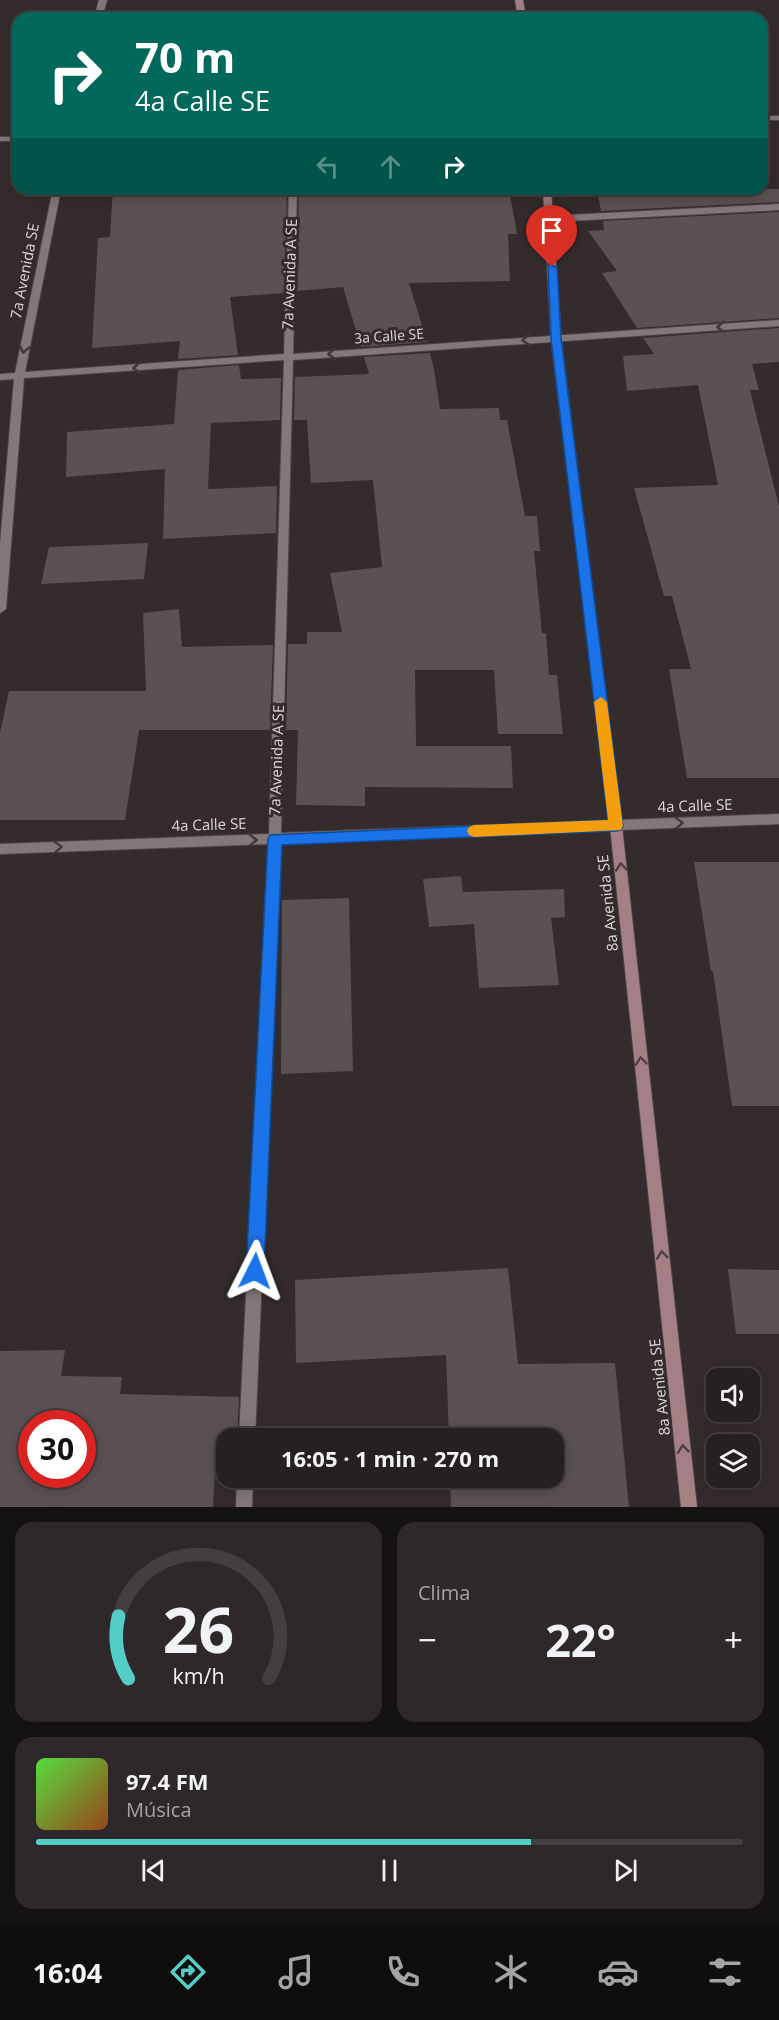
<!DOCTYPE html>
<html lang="es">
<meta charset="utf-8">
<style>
body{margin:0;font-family:"Open Sans",sans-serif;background:#2f282a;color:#f1f3f6;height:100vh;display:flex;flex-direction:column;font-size:22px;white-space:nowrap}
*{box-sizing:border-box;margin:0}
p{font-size:20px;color:#a4a3a5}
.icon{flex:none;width:33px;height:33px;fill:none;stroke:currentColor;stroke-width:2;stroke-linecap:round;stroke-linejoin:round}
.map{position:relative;height:1507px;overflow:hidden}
.drawer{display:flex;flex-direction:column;gap:15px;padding:15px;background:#151212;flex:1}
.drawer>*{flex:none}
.hud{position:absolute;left:12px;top:12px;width:756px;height:183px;border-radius:18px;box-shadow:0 3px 15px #0003,0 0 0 2px #433e3f;background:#00695c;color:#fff;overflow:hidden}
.controls{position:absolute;left:706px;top:1368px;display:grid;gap:12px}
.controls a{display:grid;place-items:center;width:54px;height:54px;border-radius:12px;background:#272021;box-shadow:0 3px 15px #0003,0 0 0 2px #433e3f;font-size:30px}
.speed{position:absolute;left:18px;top:1410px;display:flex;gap:12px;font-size:30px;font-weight:700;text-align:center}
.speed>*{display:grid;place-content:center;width:78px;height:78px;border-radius:50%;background:#272021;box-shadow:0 3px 15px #0003,0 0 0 2px #433e3f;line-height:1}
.speed .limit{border:9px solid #d22;background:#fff;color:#111}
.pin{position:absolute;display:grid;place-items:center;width:51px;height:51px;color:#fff;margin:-62px -26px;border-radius:50% 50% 50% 0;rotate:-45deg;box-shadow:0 0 6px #0007}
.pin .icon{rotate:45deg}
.me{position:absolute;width:66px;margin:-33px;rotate:3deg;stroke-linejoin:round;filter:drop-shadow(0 0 4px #0008)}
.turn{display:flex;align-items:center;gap:21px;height:126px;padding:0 24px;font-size:27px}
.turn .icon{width:78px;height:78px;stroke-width:2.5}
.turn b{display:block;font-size:42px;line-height:51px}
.lanes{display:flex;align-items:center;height:57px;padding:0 24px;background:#0003;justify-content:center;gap:30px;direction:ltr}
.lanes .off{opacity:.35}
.big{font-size:45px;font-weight:700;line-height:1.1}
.drawer .widget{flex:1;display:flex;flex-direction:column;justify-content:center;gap:9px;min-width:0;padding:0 21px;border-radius:18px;background:#2f282a}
.drawer .dial{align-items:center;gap:0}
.dial svg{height:156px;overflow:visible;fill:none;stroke:#433e3f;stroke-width:7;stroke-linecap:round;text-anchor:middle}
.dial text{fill:#f1f3f6;stroke:none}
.song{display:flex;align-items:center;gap:18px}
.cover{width:72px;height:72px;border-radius:9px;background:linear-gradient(135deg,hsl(110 70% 55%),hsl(20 70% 35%))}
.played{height:6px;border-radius:3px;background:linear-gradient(90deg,#54cdc7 70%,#433e3f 70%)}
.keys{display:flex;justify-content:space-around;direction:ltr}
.heat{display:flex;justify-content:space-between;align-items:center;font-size:33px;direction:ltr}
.drawer .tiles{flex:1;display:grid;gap:15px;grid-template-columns:1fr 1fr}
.widget:last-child{grid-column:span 2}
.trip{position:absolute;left:216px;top:1428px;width:348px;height:60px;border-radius:18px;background:#272021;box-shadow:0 3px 15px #0003,0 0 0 2px #433e3f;font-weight:700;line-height:60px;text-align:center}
.tab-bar{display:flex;height:96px;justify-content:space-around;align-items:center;background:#100d0d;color:#a4a3a5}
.tab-bar .icon{width:42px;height:42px}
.tab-bar .on{color:#54cdc7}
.tab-bar b{font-size:27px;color:#f1f3f6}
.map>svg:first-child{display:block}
.building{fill:#5a5152;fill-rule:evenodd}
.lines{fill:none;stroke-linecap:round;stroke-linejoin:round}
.lane-casing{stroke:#4e4747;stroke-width:2}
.street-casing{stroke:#4e4747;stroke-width:2}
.secondary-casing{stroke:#4e4747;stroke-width:2}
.lane{fill:#827879;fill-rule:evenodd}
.street{fill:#827879;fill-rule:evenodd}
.secondary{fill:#a48085;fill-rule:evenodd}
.oneway{stroke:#403738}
.oneway2{stroke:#504042}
.route{fill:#1a73e8;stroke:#114b97;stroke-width:1.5}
.slow{fill:#f59e0b}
.labels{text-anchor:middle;stroke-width:6;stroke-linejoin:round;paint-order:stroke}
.far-street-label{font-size:14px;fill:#ded8d9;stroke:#342b2c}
.street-label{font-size:15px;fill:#ded8d9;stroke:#342b2c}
</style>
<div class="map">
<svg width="779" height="1507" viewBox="0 0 779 1507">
<rect width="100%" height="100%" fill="#342b2c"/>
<path class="building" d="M113,189H287L284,293L230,297L238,355L178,359L180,341L92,348L98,238L110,237Z
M299,189H509L517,234H508L510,281L409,283L427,342L361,347L343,287L297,291Z
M635,189H779V202L601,211L598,195L636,194Z
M779,212V318L637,328L602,273L617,271L588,231L604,230L603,221Z
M779,328V362L752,364L759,390H750L779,506V778H687L669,669H691L672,596H664L634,488L718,485L698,385L627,391L623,356L654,354L643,338Z
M430,353L434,369L440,409L499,408L500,420H507L525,516H537L540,551H534L542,633H546L549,675H557L563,734H498L494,670H415L416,746H511L513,788L365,787V806L296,805L298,730H286L288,644H307V632H342L330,573L382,567L373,480L311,483L307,420H294L295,377L369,374L364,357Z
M239,365L241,379L281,378L280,420L211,423L208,489L277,486L276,533L163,539L165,469L66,477L67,432L174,424L178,370Z
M148,543L144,579L41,584L49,547Z
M179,609L182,647L273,645L270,730H139L125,820H0V733L9,691H146L143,613Z
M694,862H779V1106H732L713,971H711Z
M461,876L463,892L564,889L565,917L551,918L559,985L479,988L474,924L429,927L423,879Z
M349,898L353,1071L281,1074L282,900Z
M508,1268L518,1364L615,1363L629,1507H451L450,1478H554V1438H449L446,1355L296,1363L295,1280Z
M728,1269L779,1270V1334H736Z
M65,1350L61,1376L122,1377L120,1394L239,1397L237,1438H226V1457L216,1456L213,1507H0V1351ZM32,1424H82V1474H32Z"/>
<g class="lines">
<g class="lane-casing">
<path id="lane" d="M779,204V210L549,222L545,219L549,216Z"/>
</g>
<g class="street-casing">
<path id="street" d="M99,0H107L102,18H94Z
M762,116H779V120H762Z
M0,137H18V141H0Z
M53,189H61L25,372L284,354L289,189H297L293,354L779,320V326L293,360L281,833L779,814V824L281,843L255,1438H239L268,844L0,854V844L269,834L284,360L24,378L6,609L0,613V544L14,379L0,380V374L15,373Z
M237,1478H253L252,1507H236Z"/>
</g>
<g class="secondary-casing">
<path id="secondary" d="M515,0H523L526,18H518Z
M543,189H551L561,338L622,826L697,1507H681L610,826L551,338Z"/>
</g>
<use href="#lane" class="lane"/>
<use href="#street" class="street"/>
<use href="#secondary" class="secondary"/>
</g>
<defs><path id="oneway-chevron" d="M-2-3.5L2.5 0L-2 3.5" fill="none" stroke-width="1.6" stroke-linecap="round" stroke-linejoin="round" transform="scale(1.5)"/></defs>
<g class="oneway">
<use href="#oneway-chevron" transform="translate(721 327) rotate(176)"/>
<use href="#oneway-chevron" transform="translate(526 340) rotate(176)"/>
<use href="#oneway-chevron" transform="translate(24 349) rotate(101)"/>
<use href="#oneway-chevron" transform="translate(332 354) rotate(176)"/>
<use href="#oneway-chevron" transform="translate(137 368) rotate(176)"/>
<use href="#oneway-chevron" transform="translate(679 823) rotate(-2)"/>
<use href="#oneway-chevron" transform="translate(253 840) rotate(-2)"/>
<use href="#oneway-chevron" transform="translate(58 847) rotate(-2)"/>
</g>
<g class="oneway2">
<use href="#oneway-chevron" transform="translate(621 867) rotate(-96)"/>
<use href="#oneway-chevron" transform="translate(641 1061) rotate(-96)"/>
<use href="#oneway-chevron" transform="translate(662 1255) rotate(-96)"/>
<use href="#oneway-chevron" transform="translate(683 1449) rotate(-96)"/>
</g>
<path class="route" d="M548,264L557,267L561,338L623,826L621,830L616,831L282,845L264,1271L261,1277L255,1279L249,1277L246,1271L268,839L270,835L608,820L551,338Z"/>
<path class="slow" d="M601,697L607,702L623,826L621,830L474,837L469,835L467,831L469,827L474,825L608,820L594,702Z"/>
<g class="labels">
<g class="far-street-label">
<text transform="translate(389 336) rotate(-4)" y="5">3a Calle SE</text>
</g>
<g class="street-label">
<text transform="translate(25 271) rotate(-79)" y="5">7a Avenida SE</text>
<text transform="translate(290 274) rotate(-88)" y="5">7a Avenida A SE</text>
<text transform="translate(277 760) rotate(-88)" y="5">7a Avenida A SE</text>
<text transform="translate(695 806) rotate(-2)" y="5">4a Calle SE</text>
<text transform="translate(209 825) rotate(-2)" y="5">4a Calle SE</text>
<text transform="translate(608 903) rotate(-96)" y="5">8a Avenida SE</text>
<text transform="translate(660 1387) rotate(-96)" y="5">8a Avenida SE</text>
</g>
</g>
</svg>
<div class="controls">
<a><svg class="icon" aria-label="sound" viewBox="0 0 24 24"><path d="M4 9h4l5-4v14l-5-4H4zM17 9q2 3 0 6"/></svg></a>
<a><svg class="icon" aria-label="layers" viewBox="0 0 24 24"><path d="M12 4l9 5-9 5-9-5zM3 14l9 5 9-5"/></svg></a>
</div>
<div class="speed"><div class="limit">30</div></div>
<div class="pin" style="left:552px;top:267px;background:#d93025"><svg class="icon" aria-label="arrive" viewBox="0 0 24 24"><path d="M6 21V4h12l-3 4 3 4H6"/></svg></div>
<svg class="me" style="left:255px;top:1271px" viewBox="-20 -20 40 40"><path d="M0-17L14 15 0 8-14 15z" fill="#1a73e8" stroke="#fff" stroke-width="4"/></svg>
<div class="trip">16:05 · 1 min · 270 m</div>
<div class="hud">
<div class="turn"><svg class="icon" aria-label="right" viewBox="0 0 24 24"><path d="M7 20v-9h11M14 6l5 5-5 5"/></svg><div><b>70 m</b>4a Calle SE</div></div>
<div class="lanes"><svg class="icon off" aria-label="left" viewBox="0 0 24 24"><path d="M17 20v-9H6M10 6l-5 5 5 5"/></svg><svg class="icon off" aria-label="ahead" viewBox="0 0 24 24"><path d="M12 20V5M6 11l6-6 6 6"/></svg><svg class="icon" aria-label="right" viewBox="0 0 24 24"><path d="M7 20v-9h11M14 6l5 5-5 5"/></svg></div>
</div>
</div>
<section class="drawer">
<div class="tiles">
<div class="widget dial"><svg viewBox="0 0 100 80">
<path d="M14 69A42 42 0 1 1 86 69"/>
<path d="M14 69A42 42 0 0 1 9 37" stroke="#54cdc7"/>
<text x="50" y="56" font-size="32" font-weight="700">26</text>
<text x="50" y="72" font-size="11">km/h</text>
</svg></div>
<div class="widget"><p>Clima</p>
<div class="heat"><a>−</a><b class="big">22°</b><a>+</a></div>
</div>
<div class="widget">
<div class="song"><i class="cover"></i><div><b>97.4 FM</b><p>Música</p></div></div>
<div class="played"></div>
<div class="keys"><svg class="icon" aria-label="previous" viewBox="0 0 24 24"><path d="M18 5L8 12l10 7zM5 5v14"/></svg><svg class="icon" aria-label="pause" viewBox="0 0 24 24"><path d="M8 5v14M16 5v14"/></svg><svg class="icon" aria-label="next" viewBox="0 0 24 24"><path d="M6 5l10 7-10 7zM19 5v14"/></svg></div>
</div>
</div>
</section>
<nav class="tab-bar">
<b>16:04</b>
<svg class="icon on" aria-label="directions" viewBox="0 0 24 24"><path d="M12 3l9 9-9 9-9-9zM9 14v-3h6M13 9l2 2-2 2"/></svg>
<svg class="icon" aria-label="music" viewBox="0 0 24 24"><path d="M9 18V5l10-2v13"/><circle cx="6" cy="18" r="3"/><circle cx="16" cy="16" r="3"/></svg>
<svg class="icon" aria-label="phone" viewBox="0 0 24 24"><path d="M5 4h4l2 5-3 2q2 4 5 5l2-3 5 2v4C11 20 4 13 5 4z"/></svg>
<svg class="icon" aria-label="climate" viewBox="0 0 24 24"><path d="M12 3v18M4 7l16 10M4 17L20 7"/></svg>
<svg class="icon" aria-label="car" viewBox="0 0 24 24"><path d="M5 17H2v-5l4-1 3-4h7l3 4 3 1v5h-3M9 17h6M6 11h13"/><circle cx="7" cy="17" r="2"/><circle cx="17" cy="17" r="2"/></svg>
<svg class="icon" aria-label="filters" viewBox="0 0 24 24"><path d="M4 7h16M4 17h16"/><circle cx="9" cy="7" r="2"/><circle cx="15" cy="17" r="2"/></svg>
</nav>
